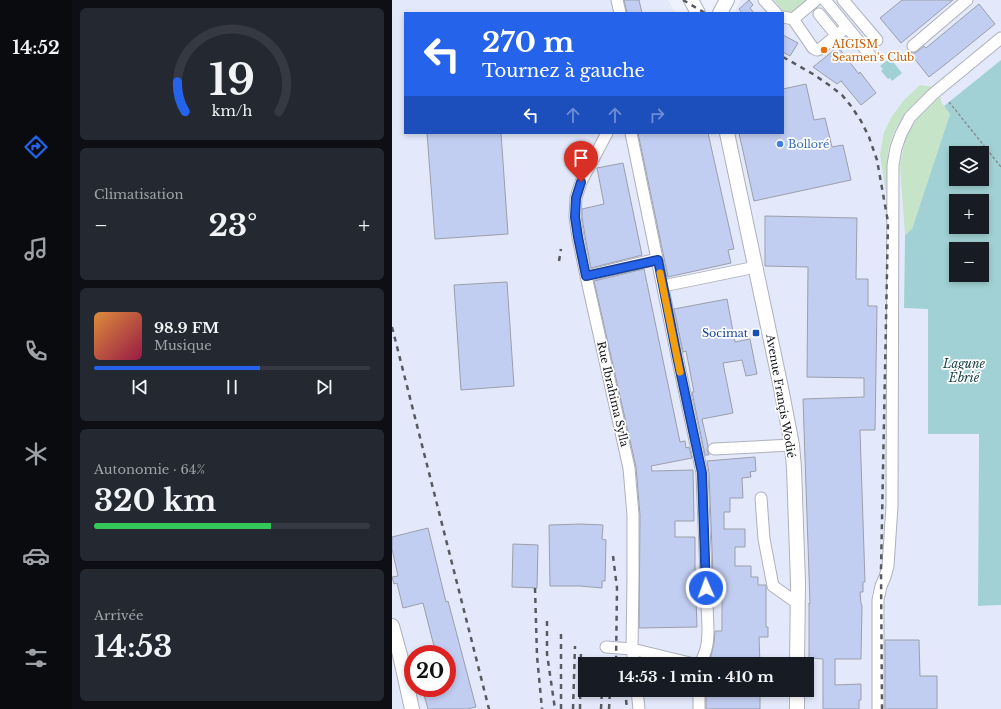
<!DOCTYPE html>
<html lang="fr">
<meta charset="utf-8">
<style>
body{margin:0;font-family:"Libre Baskerville",serif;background:#242831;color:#f1f3f6;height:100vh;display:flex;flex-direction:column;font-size:15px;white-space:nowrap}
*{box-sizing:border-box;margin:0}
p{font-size:13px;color:#9ea1a6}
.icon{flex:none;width:22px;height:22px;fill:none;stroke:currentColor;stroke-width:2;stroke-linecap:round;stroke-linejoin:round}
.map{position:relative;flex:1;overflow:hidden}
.panel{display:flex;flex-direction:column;gap:8px;padding:8px;background:#0d0f14;width:320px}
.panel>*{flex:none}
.top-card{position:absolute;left:12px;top:12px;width:380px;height:122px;border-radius:0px;box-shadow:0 2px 6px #0003;background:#2563eb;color:#fff;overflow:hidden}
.buttons{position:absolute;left:557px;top:146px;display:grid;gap:8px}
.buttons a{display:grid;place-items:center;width:40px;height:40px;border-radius:0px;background:#171b24;box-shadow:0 2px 6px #0003;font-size:20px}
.speed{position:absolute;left:12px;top:645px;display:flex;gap:8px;font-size:20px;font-weight:700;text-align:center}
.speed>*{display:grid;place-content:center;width:52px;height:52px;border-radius:50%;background:#171b24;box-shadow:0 2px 6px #0003;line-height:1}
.speed .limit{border:6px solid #d22;background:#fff;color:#111}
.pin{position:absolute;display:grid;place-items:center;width:34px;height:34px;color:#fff;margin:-41px -17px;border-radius:50% 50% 50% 0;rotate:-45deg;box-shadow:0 0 4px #0007}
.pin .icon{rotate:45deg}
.me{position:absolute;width:44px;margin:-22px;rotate:358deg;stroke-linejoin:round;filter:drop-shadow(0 0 3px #0008)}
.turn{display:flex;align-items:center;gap:14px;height:84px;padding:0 12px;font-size:18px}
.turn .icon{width:52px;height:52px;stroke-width:2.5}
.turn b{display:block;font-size:28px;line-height:34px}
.lanes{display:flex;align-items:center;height:38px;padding:0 12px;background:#0003;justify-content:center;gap:20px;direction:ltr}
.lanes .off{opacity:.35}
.big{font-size:30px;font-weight:800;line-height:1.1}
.panel .widget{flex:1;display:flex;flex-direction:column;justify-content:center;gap:6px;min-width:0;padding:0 14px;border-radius:6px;background:#242831}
.panel .dial{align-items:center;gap:0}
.dial svg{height:104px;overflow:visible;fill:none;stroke:#363941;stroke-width:7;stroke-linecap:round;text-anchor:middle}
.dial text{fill:#f1f3f6;stroke:none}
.song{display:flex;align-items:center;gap:12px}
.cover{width:48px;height:48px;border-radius:6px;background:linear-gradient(135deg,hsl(30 70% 55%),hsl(340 70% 35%))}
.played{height:4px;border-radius:2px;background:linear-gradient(90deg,#2563eb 60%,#363941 60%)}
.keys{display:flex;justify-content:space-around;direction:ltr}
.heat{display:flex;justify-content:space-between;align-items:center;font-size:22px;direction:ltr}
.charge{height:6px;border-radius:3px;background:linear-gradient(90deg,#34c759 64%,#363941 0)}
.trip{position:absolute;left:186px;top:657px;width:236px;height:40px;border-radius:0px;background:#171b24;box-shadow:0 2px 6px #0003;font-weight:800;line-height:40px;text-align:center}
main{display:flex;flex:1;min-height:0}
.tab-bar{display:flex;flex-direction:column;width:72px;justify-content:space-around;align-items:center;background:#090b0e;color:#9ea1a6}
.tab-bar .icon{width:28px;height:28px}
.tab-bar .active{color:#2563eb}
.tab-bar b{font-size:18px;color:#f1f3f6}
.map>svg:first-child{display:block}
.built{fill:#e3e9fb;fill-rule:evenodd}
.green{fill:#c5e4c8}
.water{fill:#a1d1d4;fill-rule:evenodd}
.building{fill:#c2cef1;stroke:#9b9fa9}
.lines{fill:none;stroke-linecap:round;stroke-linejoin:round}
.minor-casing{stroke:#aeb1bc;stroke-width:13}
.major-casing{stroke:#aeb1bc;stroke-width:16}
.path{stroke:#8b8f95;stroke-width:1.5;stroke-dasharray:3 2;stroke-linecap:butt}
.minor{stroke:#fff;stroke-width:11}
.major{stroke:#fff;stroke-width:14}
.rail{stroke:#575a5f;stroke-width:2.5;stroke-dasharray:5 5;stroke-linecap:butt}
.route-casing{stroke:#184099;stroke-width:10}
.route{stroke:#2563eb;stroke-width:7}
.slow{stroke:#f59e0b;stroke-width:7}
.food-dot{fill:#e8710a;stroke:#fff;stroke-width:1.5}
.shop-dot{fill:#3f7fe0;stroke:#fff;stroke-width:1.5}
.transit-dot{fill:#1a4fb4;stroke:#fff;stroke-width:1.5}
.labels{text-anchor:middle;stroke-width:3.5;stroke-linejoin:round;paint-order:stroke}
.food-label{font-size:11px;fill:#c56008;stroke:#fff;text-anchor:start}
.shop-label{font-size:11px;fill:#366cbe;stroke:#fff;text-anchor:start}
.transit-label{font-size:11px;fill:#164399;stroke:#fff;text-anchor:end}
.street-label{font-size:11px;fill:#101215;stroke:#fff}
.water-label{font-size:12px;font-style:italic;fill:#194548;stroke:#fff}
</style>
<main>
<nav class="tab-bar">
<b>14:52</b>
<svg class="icon active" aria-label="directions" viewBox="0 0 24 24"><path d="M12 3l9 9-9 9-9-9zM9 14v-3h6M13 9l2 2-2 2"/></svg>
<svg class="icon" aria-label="music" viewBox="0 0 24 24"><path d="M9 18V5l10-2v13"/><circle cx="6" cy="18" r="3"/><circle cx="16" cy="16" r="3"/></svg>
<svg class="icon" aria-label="phone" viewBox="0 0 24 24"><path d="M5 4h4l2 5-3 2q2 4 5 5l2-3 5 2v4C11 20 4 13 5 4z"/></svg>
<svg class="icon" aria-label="climate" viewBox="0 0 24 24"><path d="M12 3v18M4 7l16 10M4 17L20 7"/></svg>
<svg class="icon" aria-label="car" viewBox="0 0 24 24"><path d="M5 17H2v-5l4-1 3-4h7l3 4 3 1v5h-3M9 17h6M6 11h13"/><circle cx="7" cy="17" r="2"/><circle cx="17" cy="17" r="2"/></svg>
<svg class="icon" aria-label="filters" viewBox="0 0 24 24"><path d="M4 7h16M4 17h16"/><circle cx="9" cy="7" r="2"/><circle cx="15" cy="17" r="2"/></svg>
</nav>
<section class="panel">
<div class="widget dial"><svg viewBox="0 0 100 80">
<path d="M14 69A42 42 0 1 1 86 69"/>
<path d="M14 69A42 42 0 0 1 8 46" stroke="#2563eb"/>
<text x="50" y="56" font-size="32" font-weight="700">19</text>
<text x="50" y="72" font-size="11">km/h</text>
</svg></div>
<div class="widget"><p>Climatisation</p>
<div class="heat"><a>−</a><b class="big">23°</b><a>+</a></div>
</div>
<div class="widget">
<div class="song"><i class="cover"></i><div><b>98.9 FM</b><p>Musique</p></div></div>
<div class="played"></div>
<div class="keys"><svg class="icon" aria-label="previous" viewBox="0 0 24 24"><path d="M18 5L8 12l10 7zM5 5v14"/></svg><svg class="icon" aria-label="pause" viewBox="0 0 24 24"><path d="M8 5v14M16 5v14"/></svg><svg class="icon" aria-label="next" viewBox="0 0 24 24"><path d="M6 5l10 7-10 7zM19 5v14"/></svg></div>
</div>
<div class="widget"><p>Autonomie · 64%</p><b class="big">320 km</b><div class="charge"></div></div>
<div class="widget"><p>Arrivée</p><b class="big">14:53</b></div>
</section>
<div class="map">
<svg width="609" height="709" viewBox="0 0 609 709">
<rect width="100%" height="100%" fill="#eef2fc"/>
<path class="built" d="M0,0H276L283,12L286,13H13V133H391V13H343L344,9L349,0H609V60L552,106L558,114L513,235L512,308H536V434H587L586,606L609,605V709H0ZM540,87L513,113L502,132L497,147L495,166L494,192L492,132L500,116L512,100ZM21,654H55V688H21ZM193,664H415V690H193Z"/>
<path class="green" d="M382,0H418L397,17Z
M528,85L541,87L513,113L502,132L497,147L495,166L494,194L488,154L492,132L500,116L512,100Z
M549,97V102L558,114L520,229L513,235L508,165L511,150L515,135L525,119L544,100Z"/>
<path class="water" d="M498,58L510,73L500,81L498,78L496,79L489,71L491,69L488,66Z
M609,60V605L586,606L587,434H536V309L512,308L513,235L520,229L558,114L552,106ZM564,153H590V179H564ZM564,201H590V227H564ZM564,249H590V275H564Z"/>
<path class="building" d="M232,0H247L250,13H235Z
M357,0L361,5L358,8L362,13H350L347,9Z
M510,0H561L509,43L488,18Z
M587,4L603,24L555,63L537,77L518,53H522L525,52L532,46L534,48Z
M391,35L406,43L398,56L391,52Z
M446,47L467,74L468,72L484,93L469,105L449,81L445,84L421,67Z
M414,84L422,120L433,118L440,147L451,145L459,180L362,201L347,133H391V89Z
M35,133H109L116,234L43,239Z
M246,133H316L342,249L336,250L339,263L276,277Z
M231,163L250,255L199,268L193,236L190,217V209L212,204L205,168Z
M373,216L465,218L464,279H476V306H485L483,430H468L473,582H471V592H468L469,604L470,605L469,659H443V685L469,684V700H467V709H431V659L417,658V603L418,604L411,399L472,397V378L415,377L416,267L373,266Z
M252,269L288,442L293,441L294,448L297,447L300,458L259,466L260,471L301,470L302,521H283V537H303V575H307L308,599H304L305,627L247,628L248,515L244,467L202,281Z
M115,282L122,386L69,390L62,285Z
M335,299L343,342L358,339L365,374L354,376L350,360L331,363L341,413L310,419L316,446L315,450L317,455H313L300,392H302L294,351L291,352L282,309Z
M363,457L364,471L358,472L359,477L350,478L351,498H338V512H332V529H353V547H343V566H359V577H366V585H374V627H376V637H367L368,664H319V656L322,643L323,631H330V599H322L317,473L315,461Z
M189,524L211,525L210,539L214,540L213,581H210V588L188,586H158L157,525Z
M36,528L54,602L56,601L84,707L75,709H36L30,688H55V654H44L31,603L11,608L5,583L2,584L0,577L6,576L0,549V537Z
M121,544L146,545L145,588L120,587Z
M493,640H527L528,676H545V709H493Z
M314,690H368V709H314Z"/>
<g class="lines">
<g class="minor-casing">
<path id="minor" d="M225,0L228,13
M372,0L384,13
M433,0L478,55
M451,0L485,40
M427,14L445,36
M391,17L401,19L421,48L425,50L428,49L455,27
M401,19L424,0
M521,46L575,0
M215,133L189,182L184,198L183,217L186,237L194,276L237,468L241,515V578L240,649L242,664
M239,133L285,356L310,473L316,628C316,643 315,650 308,664
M194,276L265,259
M271,286L364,267
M322,449L400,445
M369,498L372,539L381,586L405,603
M214,647L240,649L302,664
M245,690L247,709
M307,709V690
M486,709V600L489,586L493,577L496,566L500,506L501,165L504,148L509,134L518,117L541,94L609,38"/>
</g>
<g class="major-casing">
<path id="major" d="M299,0L306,13
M328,13L335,0
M335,133L389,388L400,445L402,468L406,583L405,664
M0,626L8,655L20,709
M405,709V690"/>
</g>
<path class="path" d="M557,102L609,167"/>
<use href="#minor" class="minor"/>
<use href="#major" class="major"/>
<path class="rail" d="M291,0L313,13
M391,57L421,74L437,85L450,95L459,106L469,121L477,137L485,160L496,222L489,570L490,709
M167,261L169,249
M0,327L97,709
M221,556L225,588L224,664
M143,588L145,656L150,709
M155,621V654L163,709
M211,664V655
M233,690L235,709
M169,709V634
M181,709L183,646
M188,709L189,650
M209,709L210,690
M217,709L218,690"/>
</g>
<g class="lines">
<g class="route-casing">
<path id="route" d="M189,182L184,198L183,217L186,237L194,276L266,260L285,356L310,473L314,588"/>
</g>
<use href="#route" class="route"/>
<path class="slow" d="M268,273L288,372"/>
</g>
<circle class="food-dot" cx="432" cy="50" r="4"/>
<circle class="shop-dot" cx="388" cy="144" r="4"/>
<rect class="transit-dot" x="360" y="329" width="8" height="8" rx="2"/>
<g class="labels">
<g class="food-label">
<text x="440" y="48">AIGISM<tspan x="440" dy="13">Seamen's Club</tspan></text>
</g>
<g class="shop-label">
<text x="396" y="148">Bolloré</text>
</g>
<g class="transit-label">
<text x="356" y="337">Socimat</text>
</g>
<g class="street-label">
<text transform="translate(221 394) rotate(77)" y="4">Rue Ibrahima Sylla</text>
<text transform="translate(389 396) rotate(80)" y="4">Avenue Françis Wodié</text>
</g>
<g class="water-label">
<text x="572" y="368">Lagune<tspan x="572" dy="14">Ébrié</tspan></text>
</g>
</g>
</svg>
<div class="buttons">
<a><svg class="icon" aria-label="layers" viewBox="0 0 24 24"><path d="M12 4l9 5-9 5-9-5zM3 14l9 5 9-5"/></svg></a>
<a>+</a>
<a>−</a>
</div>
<div class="speed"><div class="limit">20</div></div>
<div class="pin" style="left:189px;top:182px;background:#d93025"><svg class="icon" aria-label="arrive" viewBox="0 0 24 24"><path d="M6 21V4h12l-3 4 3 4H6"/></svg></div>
<svg class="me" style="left:314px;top:588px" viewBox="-20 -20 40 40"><circle r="17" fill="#2563eb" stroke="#fff" stroke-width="3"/><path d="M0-11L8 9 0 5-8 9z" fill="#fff"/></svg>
<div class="trip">14:53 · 1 min · 410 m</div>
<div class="top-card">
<div class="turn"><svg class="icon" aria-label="left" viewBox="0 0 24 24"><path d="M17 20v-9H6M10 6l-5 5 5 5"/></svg><div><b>270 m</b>Tournez à gauche</div></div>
<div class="lanes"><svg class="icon" aria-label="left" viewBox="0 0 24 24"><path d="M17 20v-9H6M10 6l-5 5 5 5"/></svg><svg class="icon off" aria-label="ahead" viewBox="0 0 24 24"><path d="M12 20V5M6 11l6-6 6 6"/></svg><svg class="icon off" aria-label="ahead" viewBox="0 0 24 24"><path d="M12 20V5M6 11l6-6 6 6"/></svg><svg class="icon off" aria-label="right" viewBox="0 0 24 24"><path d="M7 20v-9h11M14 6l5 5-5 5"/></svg></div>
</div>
</div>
</main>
